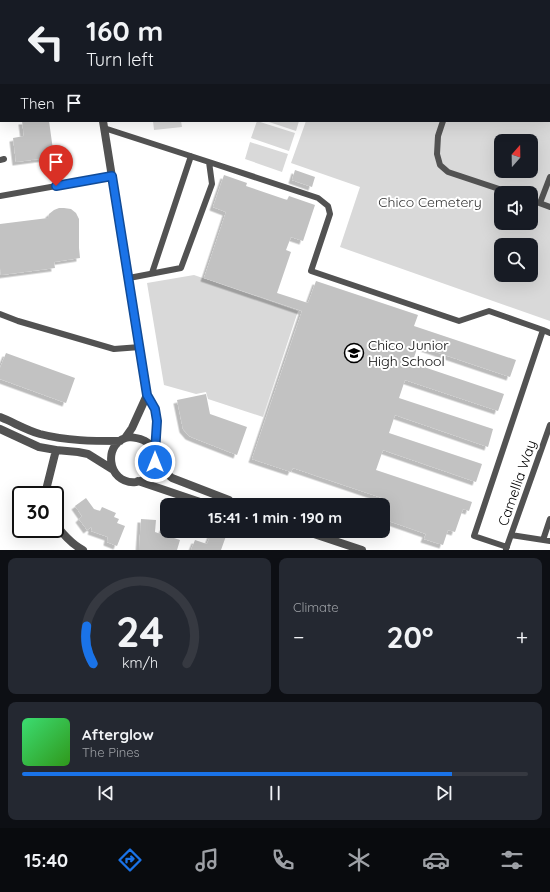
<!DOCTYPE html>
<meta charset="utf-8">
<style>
body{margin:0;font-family:Quicksand,sans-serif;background:#242831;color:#f1f3f6;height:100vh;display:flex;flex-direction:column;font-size:15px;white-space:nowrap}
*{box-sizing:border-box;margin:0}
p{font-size:13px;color:#9ea1a6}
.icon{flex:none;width:22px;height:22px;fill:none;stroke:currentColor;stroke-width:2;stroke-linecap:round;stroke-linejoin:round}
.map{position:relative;height:550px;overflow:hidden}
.drawer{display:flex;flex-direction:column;gap:8px;padding:8px;background:#0d0f14;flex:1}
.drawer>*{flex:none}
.top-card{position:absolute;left:0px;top:0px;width:550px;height:122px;box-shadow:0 4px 16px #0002;background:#171b24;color:#f1f3f6;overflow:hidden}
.needle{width:26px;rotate:20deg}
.buttons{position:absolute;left:494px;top:134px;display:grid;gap:8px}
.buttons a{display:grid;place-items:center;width:44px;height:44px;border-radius:8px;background:#171b24;box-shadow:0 4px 16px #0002;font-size:20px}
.speed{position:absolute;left:12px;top:486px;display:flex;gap:8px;font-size:20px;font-weight:700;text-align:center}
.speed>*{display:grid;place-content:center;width:52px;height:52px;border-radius:50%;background:#171b24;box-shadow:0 4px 16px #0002;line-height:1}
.speed .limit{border:2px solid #111;border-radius:6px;background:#fff;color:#111}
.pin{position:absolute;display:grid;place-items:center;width:34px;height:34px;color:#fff;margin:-41px -17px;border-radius:50% 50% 50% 0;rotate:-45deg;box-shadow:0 0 4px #0007}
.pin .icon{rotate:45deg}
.me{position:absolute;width:44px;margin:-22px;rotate:0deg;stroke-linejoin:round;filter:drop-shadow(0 0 3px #0008)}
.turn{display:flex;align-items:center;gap:14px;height:84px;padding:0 20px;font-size:18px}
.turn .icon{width:52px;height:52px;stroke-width:2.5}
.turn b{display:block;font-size:28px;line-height:34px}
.then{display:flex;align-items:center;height:38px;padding:0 20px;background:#0003;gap:8px;font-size:15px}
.big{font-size:30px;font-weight:800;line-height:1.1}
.drawer .widget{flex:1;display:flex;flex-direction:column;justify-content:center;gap:6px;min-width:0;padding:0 14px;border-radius:8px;background:#242831}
.drawer .dial{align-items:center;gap:0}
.dial svg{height:104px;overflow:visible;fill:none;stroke:#363941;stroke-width:7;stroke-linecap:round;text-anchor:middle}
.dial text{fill:#f1f3f6;stroke:none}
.song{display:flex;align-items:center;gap:12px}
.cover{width:48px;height:48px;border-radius:6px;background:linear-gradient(135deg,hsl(140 70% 55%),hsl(110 70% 35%))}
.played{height:4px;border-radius:2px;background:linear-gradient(90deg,#1a73e8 85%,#363941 85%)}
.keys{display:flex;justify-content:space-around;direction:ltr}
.heat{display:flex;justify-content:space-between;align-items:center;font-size:22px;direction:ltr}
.drawer .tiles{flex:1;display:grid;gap:8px;grid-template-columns:1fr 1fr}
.widget:last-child{grid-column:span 2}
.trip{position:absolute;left:160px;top:498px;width:230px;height:40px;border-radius:8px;background:#171b24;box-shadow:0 4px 16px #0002;font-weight:800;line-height:40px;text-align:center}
.tab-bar{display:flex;height:64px;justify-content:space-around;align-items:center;background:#090b0e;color:#9ea1a6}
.tab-bar .icon{width:28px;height:28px}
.tab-bar .selected{color:#1a73e8}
.tab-bar b{font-size:18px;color:#f1f3f6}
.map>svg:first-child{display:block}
.green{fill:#d9d9d9;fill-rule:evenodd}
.building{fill:#c2c2c2;filter:url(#shadow)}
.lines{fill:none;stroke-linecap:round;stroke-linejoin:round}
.service{stroke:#525252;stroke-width:6}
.minor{stroke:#525252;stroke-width:8}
.route-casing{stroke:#114b97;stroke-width:10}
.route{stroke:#1a73e8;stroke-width:7}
.labels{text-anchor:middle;stroke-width:4;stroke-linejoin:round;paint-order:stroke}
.park-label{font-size:14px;fill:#303030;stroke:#fff}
.poi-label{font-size:14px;fill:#000;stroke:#fff;text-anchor:start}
.street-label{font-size:14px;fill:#000;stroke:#fff}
</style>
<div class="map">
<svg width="550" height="550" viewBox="0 0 550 550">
<defs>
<filter id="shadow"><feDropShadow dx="-3.5" dy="3.5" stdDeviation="0" flood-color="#0004"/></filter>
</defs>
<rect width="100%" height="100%" fill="#fff"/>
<path class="green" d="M103,0H550V321L340,247L360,187L291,163L306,121H549V1H103ZM501,141H531V171H501ZM501,193H531V223H501ZM501,245H531V275H501Z
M153,121H181L182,127L154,130Z
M257,121L295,133L289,151L251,138Z
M266,121H299L296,131Z
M250,142L288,154L282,172L245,159Z
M194,275L298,311L263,417L208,399L206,392L196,394L164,385L147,283Z"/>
<path class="building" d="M22,121H49L54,157L16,162L13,138L24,136Z
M295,170L315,177L312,187L292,180Z
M224,175L247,183L246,186L287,200L289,196L315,205L303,241L291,237L286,250L291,252L277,293L308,303L316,281L418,315L414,326L516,360L510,377L418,346L412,363L504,394L498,411L405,380L399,398L493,429L488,447L395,415L389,433L482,464L476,482L383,450L376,470L472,502L469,511L463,509L455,532L448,530L443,545L424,539L426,534L383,519V505H380L382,498L293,468L291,472L252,459L302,311L204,278L226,212L213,207Z
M59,208H64L71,209L76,213L79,219V248L80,258L54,262L55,268L1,275L0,268V224L48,218L49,214L54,210Z
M6,353L75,378L66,403L0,379V368Z
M206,394L210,414L247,427L237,455L196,439L189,436L183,429L177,400Z
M86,498L94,509L100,511L102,507L116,513L114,517L119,519L117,523L125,526L117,546L107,542L108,537L91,531L92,529L91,527L87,530L79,519L82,516L75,506Z
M141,519L156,520L155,532L161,534L163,527L167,529V531H176L174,538L180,540L177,550H139Z
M212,531L226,536L221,550H191L195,540L207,544Z"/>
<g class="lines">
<path class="service" d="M484,1V0
M443,121L438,136L437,154L440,165L448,172L511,193
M104,128L209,162L212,184L181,268L129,278
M0,160L4,159
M209,162L318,198L328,206L330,214L311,271L459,321L489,311L523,323L543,330
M0,196L112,176
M531,200L550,207
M540,203L550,177
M152,273L191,156
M0,314L18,321L114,349L140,347
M511,535L550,541
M543,540L550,519
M507,547L474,536L543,330L550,333
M506,549L550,425"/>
<path class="minor" d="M83,0L84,1
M0,51L1,50
M103,121L147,395L155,409L157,421L155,453
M0,417C13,422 26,430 40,434C67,441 93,441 120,441
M0,429L39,447L56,450L78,452L88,454L112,469
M130,437C135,438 140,438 145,441C163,451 156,479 136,482C106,485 102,440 130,437Z
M125,438L132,428L147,395
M155,462L161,469L172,478L229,500L233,505
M138,481L209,505
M47,495V486L56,450
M55,522C60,532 73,545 83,550
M305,531L362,550"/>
</g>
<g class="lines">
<g class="route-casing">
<path id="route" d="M56,186L112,176L147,395L155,409L157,421L155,453V462"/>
</g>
<use href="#route" class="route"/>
</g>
<defs>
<g id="school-ring" transform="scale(1)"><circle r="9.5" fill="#fff" stroke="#000" stroke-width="1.5"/><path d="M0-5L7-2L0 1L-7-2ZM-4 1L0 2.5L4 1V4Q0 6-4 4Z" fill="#000"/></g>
</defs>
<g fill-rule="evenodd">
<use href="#school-ring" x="354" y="353"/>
</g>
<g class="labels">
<g class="park-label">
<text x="430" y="207">Chico Cemetery</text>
</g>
<g class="poi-label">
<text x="368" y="350">Chico Junior<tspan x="368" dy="16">High School</tspan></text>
</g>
<g class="street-label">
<text transform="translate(517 483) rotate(-71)" y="5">Camellia Way</text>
</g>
</g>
</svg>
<div class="buttons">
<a><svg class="needle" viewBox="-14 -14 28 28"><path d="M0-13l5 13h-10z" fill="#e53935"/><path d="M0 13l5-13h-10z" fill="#9ea1a6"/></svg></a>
<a><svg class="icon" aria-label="sound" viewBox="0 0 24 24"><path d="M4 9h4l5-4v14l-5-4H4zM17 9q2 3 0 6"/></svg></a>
<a><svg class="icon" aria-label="search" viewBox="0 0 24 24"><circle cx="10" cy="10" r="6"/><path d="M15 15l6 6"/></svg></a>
</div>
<div class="speed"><div class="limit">30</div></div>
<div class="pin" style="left:56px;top:186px;background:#d93025"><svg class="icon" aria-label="arrive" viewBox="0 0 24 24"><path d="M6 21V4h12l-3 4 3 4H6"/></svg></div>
<svg class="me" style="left:155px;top:462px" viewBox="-20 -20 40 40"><circle r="17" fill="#1a73e8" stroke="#fff" stroke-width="3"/><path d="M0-11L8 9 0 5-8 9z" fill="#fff"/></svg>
<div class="trip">15:41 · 1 min · 190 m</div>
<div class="top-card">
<div class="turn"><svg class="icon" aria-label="left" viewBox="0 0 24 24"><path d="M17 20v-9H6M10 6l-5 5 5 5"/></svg><div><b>160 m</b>Turn left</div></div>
<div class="then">Then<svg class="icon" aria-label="arrive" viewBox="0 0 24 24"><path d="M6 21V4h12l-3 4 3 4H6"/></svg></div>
</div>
</div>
<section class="drawer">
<div class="tiles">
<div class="widget dial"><svg viewBox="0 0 100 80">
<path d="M14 69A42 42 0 1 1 86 69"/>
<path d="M14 69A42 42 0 0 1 9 40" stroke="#1a73e8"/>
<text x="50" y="56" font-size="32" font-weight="700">24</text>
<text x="50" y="72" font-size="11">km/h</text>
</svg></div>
<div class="widget"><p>Climate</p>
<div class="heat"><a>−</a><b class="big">20°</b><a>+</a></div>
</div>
<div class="widget">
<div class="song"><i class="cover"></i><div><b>Afterglow</b><p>The Pines</p></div></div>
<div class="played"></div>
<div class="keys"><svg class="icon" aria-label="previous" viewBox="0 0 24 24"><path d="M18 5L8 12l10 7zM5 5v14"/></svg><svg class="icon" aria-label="pause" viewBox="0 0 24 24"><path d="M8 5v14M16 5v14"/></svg><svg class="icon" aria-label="next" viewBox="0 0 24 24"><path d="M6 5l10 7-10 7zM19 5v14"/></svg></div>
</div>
</div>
</section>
<nav class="tab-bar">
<b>15:40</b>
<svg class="icon selected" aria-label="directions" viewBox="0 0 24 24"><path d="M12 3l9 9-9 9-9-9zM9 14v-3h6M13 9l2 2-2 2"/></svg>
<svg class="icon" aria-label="music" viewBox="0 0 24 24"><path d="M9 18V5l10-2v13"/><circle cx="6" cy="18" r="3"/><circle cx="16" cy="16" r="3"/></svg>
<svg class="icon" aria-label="phone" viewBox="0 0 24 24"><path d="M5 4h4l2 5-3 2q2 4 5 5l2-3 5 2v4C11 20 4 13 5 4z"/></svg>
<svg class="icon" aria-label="climate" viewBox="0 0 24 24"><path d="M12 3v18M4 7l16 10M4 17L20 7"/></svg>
<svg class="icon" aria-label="car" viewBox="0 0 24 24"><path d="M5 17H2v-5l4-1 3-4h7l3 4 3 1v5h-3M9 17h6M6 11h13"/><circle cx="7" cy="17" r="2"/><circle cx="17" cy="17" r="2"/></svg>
<svg class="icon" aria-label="filters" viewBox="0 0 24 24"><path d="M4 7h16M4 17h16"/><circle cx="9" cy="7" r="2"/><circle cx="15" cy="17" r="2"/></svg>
</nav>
